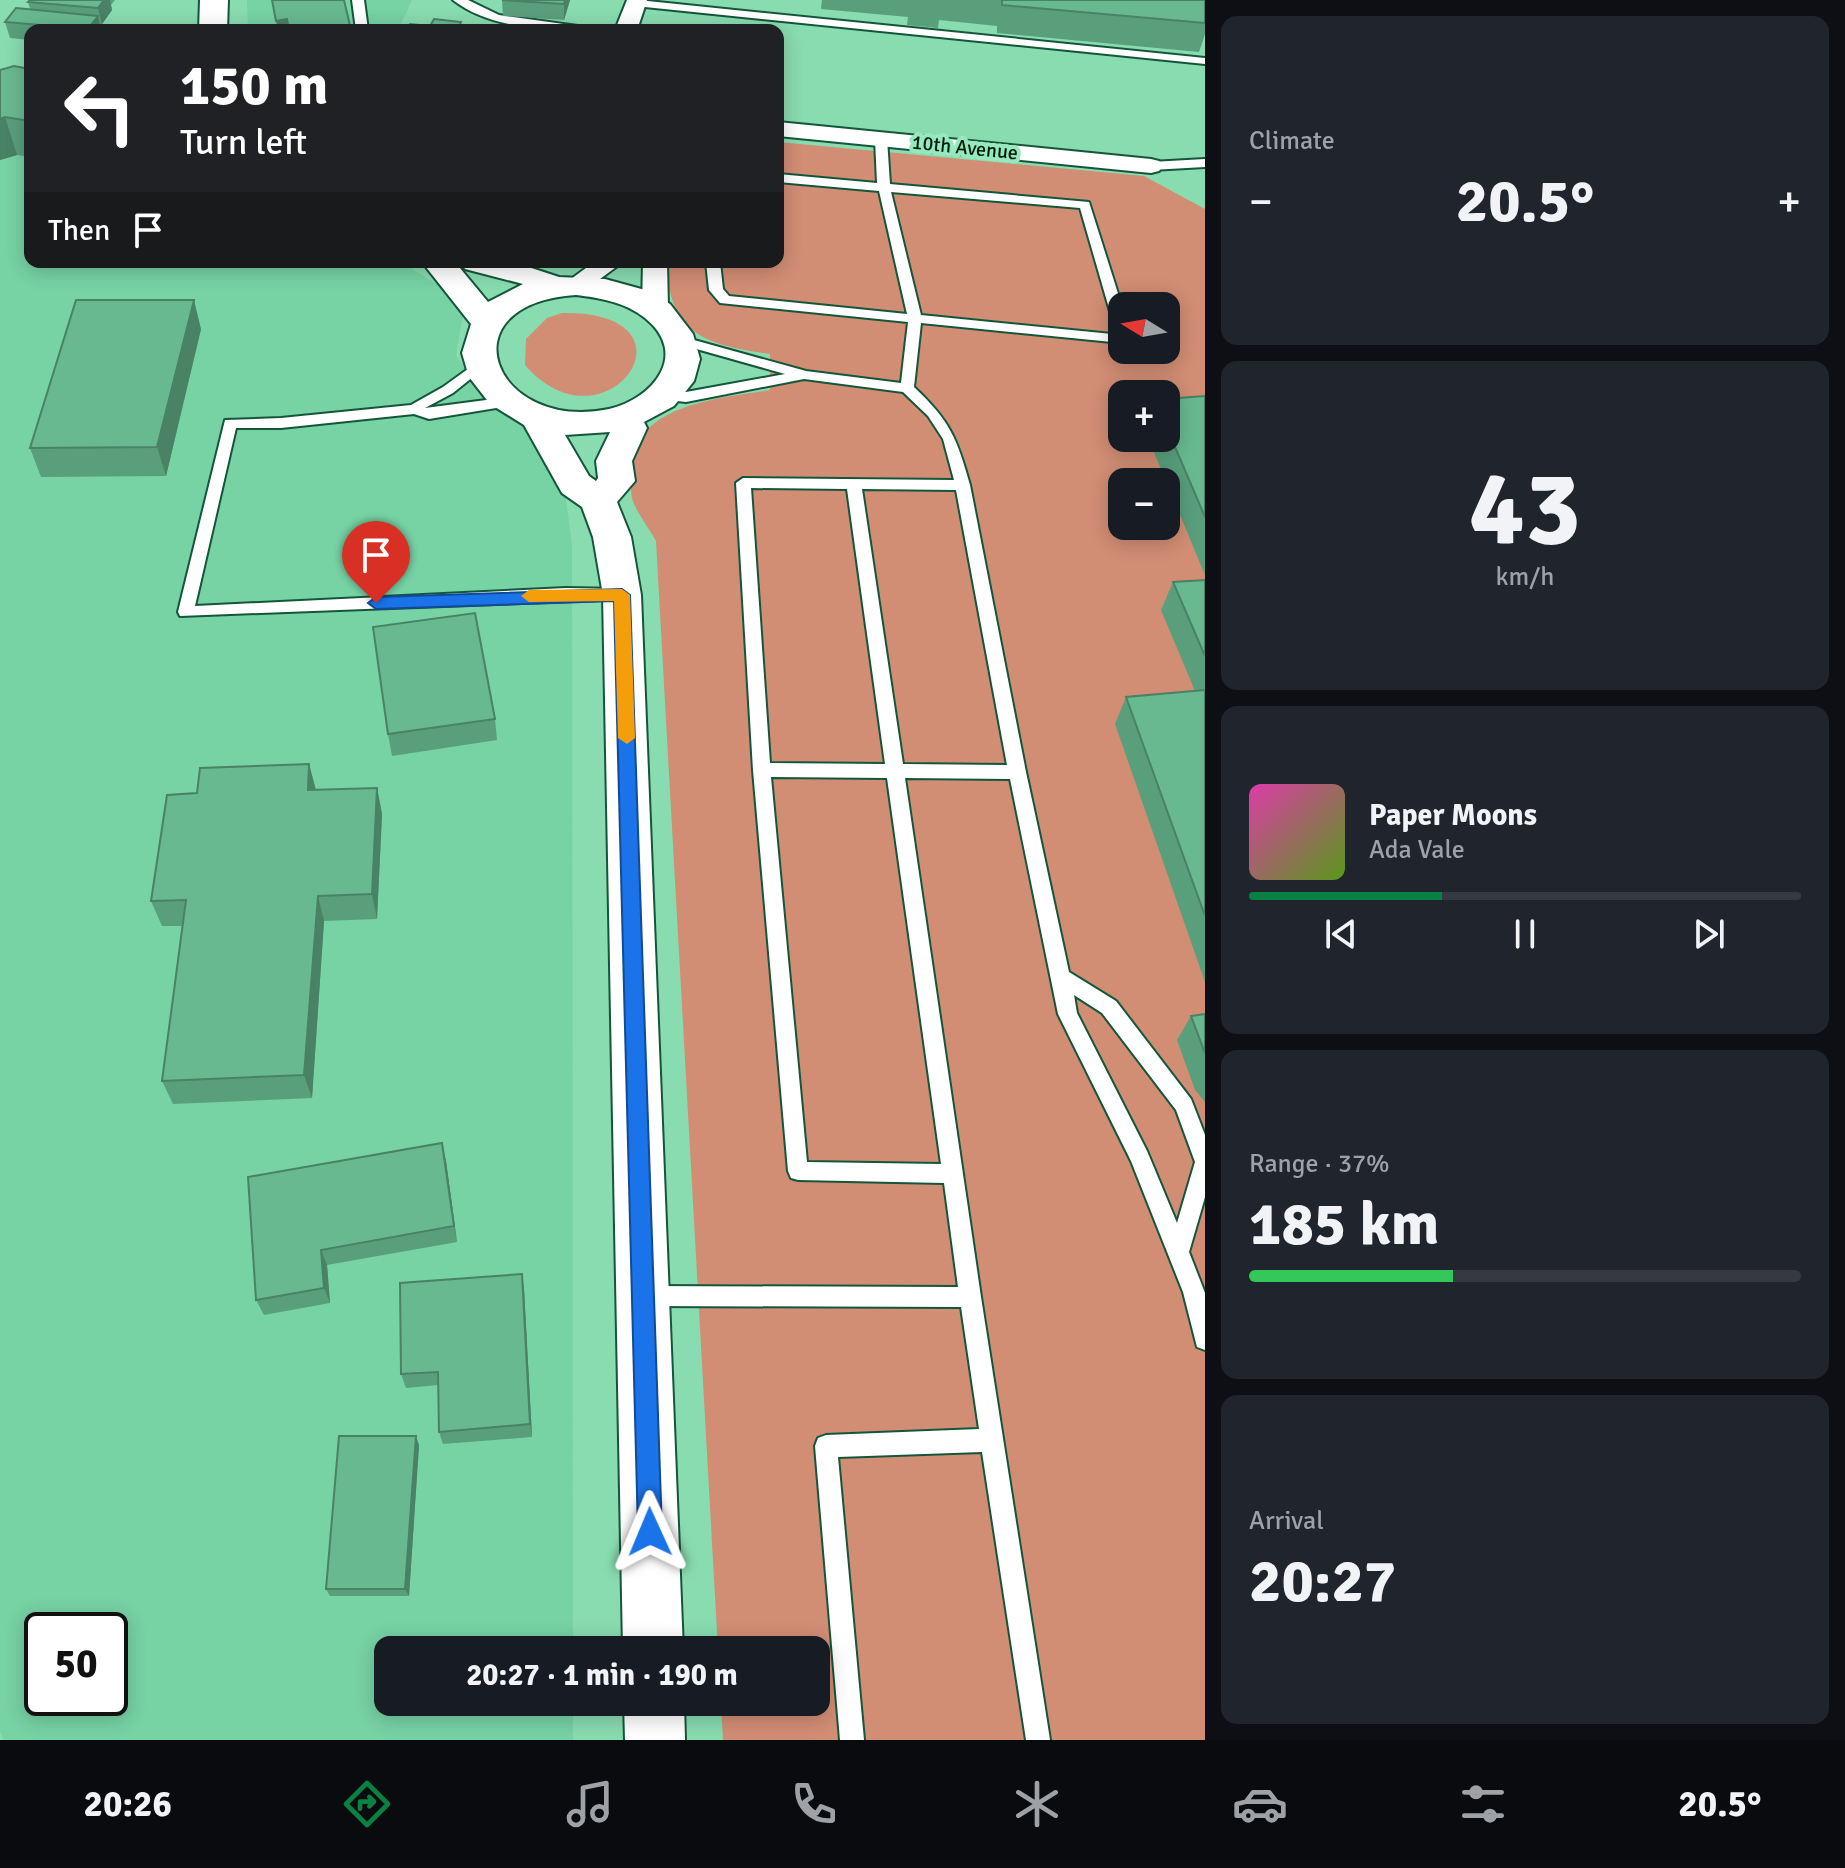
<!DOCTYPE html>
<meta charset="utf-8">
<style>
body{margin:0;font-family:Signika,sans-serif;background:#20242c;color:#f1f3f6;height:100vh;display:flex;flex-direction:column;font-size:30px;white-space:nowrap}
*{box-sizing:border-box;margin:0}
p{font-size:26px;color:#9ea1a6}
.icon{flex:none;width:44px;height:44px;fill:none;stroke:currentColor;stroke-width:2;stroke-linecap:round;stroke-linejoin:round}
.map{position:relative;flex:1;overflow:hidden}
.drawer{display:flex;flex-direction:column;gap:16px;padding:16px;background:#0d0f14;width:640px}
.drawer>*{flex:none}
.top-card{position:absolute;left:24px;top:24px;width:760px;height:244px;border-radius:16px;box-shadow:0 4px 20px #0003;background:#202124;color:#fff;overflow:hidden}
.needle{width:52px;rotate:281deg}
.buttons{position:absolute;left:1108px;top:292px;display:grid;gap:16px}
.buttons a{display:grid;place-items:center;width:72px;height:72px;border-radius:16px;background:#171b24;box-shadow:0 4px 20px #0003;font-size:40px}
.speed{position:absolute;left:24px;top:1612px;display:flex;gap:16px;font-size:40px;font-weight:700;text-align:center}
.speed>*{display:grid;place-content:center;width:104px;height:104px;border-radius:50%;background:#171b24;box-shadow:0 4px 20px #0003;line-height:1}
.speed .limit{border:4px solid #111;border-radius:12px;background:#fff;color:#111}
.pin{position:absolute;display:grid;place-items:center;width:68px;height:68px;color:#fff;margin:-82px -34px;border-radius:50% 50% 50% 0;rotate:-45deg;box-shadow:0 0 8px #0007}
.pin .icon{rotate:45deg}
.me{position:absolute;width:88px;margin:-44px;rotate:359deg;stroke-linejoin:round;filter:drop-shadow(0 0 6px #0008)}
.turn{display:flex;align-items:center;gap:28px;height:168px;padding:0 24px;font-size:36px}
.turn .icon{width:104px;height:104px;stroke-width:2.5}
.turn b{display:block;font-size:56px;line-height:68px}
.then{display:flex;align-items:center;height:76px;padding:0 24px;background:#0003;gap:16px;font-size:30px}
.big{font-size:60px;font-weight:700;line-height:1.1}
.drawer .widget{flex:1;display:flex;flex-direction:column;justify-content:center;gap:12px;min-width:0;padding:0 28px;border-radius:16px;background:#20242c}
.drawer .dial{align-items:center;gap:0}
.dial b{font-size:104px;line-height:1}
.song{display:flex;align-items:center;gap:24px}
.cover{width:96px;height:96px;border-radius:12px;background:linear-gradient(135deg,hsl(320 70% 55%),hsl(90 70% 35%))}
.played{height:8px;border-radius:4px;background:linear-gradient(90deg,#0b8043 35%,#363941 35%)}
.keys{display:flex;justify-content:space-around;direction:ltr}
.heat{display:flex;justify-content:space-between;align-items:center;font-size:44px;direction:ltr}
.charge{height:12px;border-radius:6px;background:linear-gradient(90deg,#34c759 37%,#363941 0)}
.trip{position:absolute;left:374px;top:1636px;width:456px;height:80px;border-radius:16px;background:#171b24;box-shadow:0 4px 20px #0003;font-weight:700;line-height:80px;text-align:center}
.menu{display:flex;height:128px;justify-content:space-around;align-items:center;background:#090b0e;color:#9ea1a6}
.menu .icon{width:56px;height:56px}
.menu .current{color:#0b8043}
.menu b{font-size:36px;color:#f1f3f6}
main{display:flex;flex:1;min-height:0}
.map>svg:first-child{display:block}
.built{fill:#77d2a4;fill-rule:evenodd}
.green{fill:#d28d75;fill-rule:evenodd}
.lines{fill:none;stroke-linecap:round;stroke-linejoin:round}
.service-casing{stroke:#14563a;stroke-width:4}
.minor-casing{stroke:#14563a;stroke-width:4}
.secondary-casing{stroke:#14563a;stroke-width:4}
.service{fill:#fff;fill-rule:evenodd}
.minor{fill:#fff;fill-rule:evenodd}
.secondary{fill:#fff;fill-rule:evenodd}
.wall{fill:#599f7c}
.shaded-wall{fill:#498265}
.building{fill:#68b990;stroke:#498265;stroke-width:2}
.route{fill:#1a73e8;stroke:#114b97;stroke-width:2}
.slow{fill:#f59e0b}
.labels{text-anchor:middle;stroke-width:8;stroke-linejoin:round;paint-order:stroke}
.far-street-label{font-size:20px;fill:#001c0d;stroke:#96e8bd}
</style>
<main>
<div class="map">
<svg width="1205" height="1740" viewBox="0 0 1205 1740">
<rect width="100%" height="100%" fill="#89dbb0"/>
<path class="built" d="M247,0H412L398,30H248Z
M0,80L30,83V262H401L445,289L454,301L463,315L456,355L486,399L514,417L533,438L564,485L572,544L573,1650H388V1702H573V1740H4L0,1732ZM42,1630H110V1698H42Z"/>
<path class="green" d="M778,142L1144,176L1205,209V1740H723L721,1702H816V1650H718L656,541C649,528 636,512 632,498C630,490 632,480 631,473C629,404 721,398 770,390V354C707,345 668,335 667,262H778ZM1122,306H1166V350H1122ZM1122,394H1166V438H1122ZM1122,482H1166V526H1122Z
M562,313C710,311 605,458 525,365L526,339L547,318Z"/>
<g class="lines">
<g class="service-casing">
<path id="service" d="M352,0H364L368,30H356Z
M453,0H468L499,15L585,27L591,30C546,30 490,29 453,0Z
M638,0L1205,58V64L635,6L629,3Z
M881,135L887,139L890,184L1089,202L1122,306V333L1115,329L1080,208L891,192L921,315L1122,335V343L921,323L914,387C950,421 957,438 970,485L1026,772L1069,972L1116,1001L1191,1099L1205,1135V1197L1189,1252L1205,1293V1350L1197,1347L1183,1292L1131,1161L1058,1014L1010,779L905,778L981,1297L1050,1740H1026L982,1452L838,1457L864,1740H840L815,1446L818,1438L826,1435L979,1429L961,1307L645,1306L637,1303L634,1296L637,1289L645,1286L958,1287L944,1183L798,1180L791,1178L788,1171L753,770L736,483L743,478L954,480L943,439L928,416L903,392L804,379L686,402L668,400L661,395L668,390L686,392L785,374L693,348L676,347V341L694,340L806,371L901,383L908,322L720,303L709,290L706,262H720L723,289L729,296L907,314L879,191L778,182V174L877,183L875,139ZM751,488L847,489L885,764L770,763ZM862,489L956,490L1007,765L903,764ZM771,777L887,778L941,1164L807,1162ZM1074,995L1102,1013L1176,1110L1195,1162L1177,1223L1147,1151L1077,1013Z
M1205,159V167L1151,170L1145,166L1151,162Z
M479,361L484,362V368L453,393L425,408L509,397L516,402L514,405L429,419L414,414L281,428H236L195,606L566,588L622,589L630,595L628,599L180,616L178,612L225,420L281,418L411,405L443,387Z"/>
</g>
<g class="minor-casing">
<path id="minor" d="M627,0H647L637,30H615Z
M778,122L1151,159L1159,161L1163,166L1159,171L1151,173L778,136Z
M594,262H623L585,290H567L563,285Z
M643,262H667L668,308L664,314H646L642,308Z"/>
</g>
<g class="secondary-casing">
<path id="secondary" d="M200,0H228L227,30H199Z
M422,262H455L488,302L523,284L465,269L460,262H513L559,277L605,279L645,290L670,304L693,334L700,359L694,381L674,406L644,422L647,428L632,461L635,481L617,502L631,537L641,595L683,1650H623L603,595L593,537L582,507L562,493L524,425L490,404L469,377L462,353L471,324ZM576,295C600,298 625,302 645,318C690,354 653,399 609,409C494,433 442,304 576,295ZM610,432L596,461L598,478L596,481L589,476L565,435Z
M624,1702H684L685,1740H625Z"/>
</g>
<use href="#service" class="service"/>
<use href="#minor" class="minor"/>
<use href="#secondary" class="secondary"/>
</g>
<path class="wall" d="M30,0H115L111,5L112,10L102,24H100L101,30H30V40L10,38L5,22L30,9L28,2Z
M502,0H570L564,20L503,16Z
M822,0H1205V34L1199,52L997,33V26L939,20L938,28L907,25L908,17L821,9Z
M30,69V157L17,155L0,160V70Z
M201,329L166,476L41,477L30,448Z
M1205,396V575L1148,438H1166V399Z
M1205,580V982L1115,724L1126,697L1195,691L1161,610L1173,582Z
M495,719L497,740L392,756L388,734Z
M309,764L316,790L377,788L382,814L377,919L324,921L312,1098L173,1104L162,1081L182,926H162L151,901L197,793Z
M1205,1014V1102L1195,1090L1177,1040L1191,1016Z
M446,1161L457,1242L327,1265L330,1303L264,1315L256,1300L248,1177Z
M524,1289L532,1437L443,1444L439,1432L438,1385L406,1388L401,1374Z
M419,1445L409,1596H330L326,1589Z"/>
<path class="shaded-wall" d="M104,0H110L112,10L102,24L98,8Z
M565,0H570L564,20V4Z
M98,16L101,30H87Z
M287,19L289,30H278L276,21Z
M5,117L17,155L0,160V119Z
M194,300L201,329L166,476L157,447Z
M309,764L316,791L308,790Z
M377,788L382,814L377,919L372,894Z
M318,896L324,921L312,1098L304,1075Z
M442,1143L446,1161L457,1242L454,1226Z
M321,1250L327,1265L330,1303L324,1288Z
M522,1274L524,1289L532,1437L530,1424Z
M416,1436L419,1445L409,1596L405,1589Z"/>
<path class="building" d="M30,0H104L98,8L28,2Z
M272,0H344L351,30H289L287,19L276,21Z
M502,0H565L564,4Z
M1002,0H1205V23L1002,5Z
M16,8L98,16L87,30L39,29L42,25L5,22Z
M434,19L461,22L457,30H406L410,24L430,26Z
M14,66L30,69V121L5,117L0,119V70Z
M76,300H194L157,447L30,448Z
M1205,396V517L1166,426V399Z
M1205,580V656L1173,582Z
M475,613L495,719L388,734L373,627Z
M1205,690V916L1126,697Z
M309,764L308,790L377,788L372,894L318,896L304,1075L162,1081L186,900L151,901L167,795L197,793L200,768Z
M1205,1014V1053L1191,1016Z
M442,1143L454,1226L321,1250L324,1288L256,1300L248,1177Z
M522,1274L530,1424L439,1432L438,1372L401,1374L400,1283Z
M339,1436H416L405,1589H326Z"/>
<path class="route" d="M622,589L630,595L662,1532L659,1540L650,1544L642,1540L638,1532L614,601L376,609L368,603L376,597Z"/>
<path class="slow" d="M622,589L630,595L635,738L627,744L618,738L614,601L529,602L521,596L529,590Z"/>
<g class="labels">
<g class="far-street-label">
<text transform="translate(965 147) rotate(6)" y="7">10th Avenue</text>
</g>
</g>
</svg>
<div class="buttons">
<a><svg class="needle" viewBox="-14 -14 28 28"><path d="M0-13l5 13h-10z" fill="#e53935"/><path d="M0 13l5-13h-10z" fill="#9ea1a6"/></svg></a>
<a>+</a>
<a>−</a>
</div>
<div class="speed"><div class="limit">50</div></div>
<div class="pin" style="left:376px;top:603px;background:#d93025"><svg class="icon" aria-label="arrive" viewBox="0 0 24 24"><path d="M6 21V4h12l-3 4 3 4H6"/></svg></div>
<svg class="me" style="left:650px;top:1532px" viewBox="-20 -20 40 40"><path d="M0-17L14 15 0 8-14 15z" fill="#1a73e8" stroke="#fff" stroke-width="4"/></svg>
<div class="trip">20:27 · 1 min · 190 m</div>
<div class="top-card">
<div class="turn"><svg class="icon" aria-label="left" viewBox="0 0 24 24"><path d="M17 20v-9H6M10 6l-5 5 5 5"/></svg><div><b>150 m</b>Turn left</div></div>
<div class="then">Then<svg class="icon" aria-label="arrive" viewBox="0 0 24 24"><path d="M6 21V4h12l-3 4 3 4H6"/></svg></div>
</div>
</div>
<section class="drawer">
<div class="widget"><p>Climate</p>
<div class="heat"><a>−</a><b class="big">20.5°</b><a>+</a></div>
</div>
<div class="widget dial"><b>43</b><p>km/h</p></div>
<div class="widget">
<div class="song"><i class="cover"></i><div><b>Paper Moons</b><p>Ada Vale</p></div></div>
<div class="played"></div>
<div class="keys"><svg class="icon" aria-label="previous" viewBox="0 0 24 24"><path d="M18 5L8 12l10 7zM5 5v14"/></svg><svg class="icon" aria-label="pause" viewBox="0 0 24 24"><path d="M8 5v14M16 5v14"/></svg><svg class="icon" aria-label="next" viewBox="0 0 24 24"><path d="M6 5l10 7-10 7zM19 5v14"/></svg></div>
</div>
<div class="widget"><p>Range · 37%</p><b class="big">185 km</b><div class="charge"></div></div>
<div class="widget"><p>Arrival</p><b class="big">20:27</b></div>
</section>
</main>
<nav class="menu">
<b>20:26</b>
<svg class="icon current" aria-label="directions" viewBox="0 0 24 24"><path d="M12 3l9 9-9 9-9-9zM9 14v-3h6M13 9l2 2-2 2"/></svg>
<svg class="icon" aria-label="music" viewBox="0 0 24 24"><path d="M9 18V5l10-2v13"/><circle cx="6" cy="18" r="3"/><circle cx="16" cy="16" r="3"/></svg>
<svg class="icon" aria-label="phone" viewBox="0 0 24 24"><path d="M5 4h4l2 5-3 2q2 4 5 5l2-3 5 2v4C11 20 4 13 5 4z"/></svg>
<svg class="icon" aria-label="climate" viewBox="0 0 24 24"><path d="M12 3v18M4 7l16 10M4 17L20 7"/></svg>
<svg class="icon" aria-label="car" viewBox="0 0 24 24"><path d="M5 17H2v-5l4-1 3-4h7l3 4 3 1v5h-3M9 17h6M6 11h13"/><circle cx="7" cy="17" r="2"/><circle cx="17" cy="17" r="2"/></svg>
<svg class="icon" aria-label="filters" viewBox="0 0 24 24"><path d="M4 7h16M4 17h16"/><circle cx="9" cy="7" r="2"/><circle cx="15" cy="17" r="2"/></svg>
<b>20.5°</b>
</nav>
